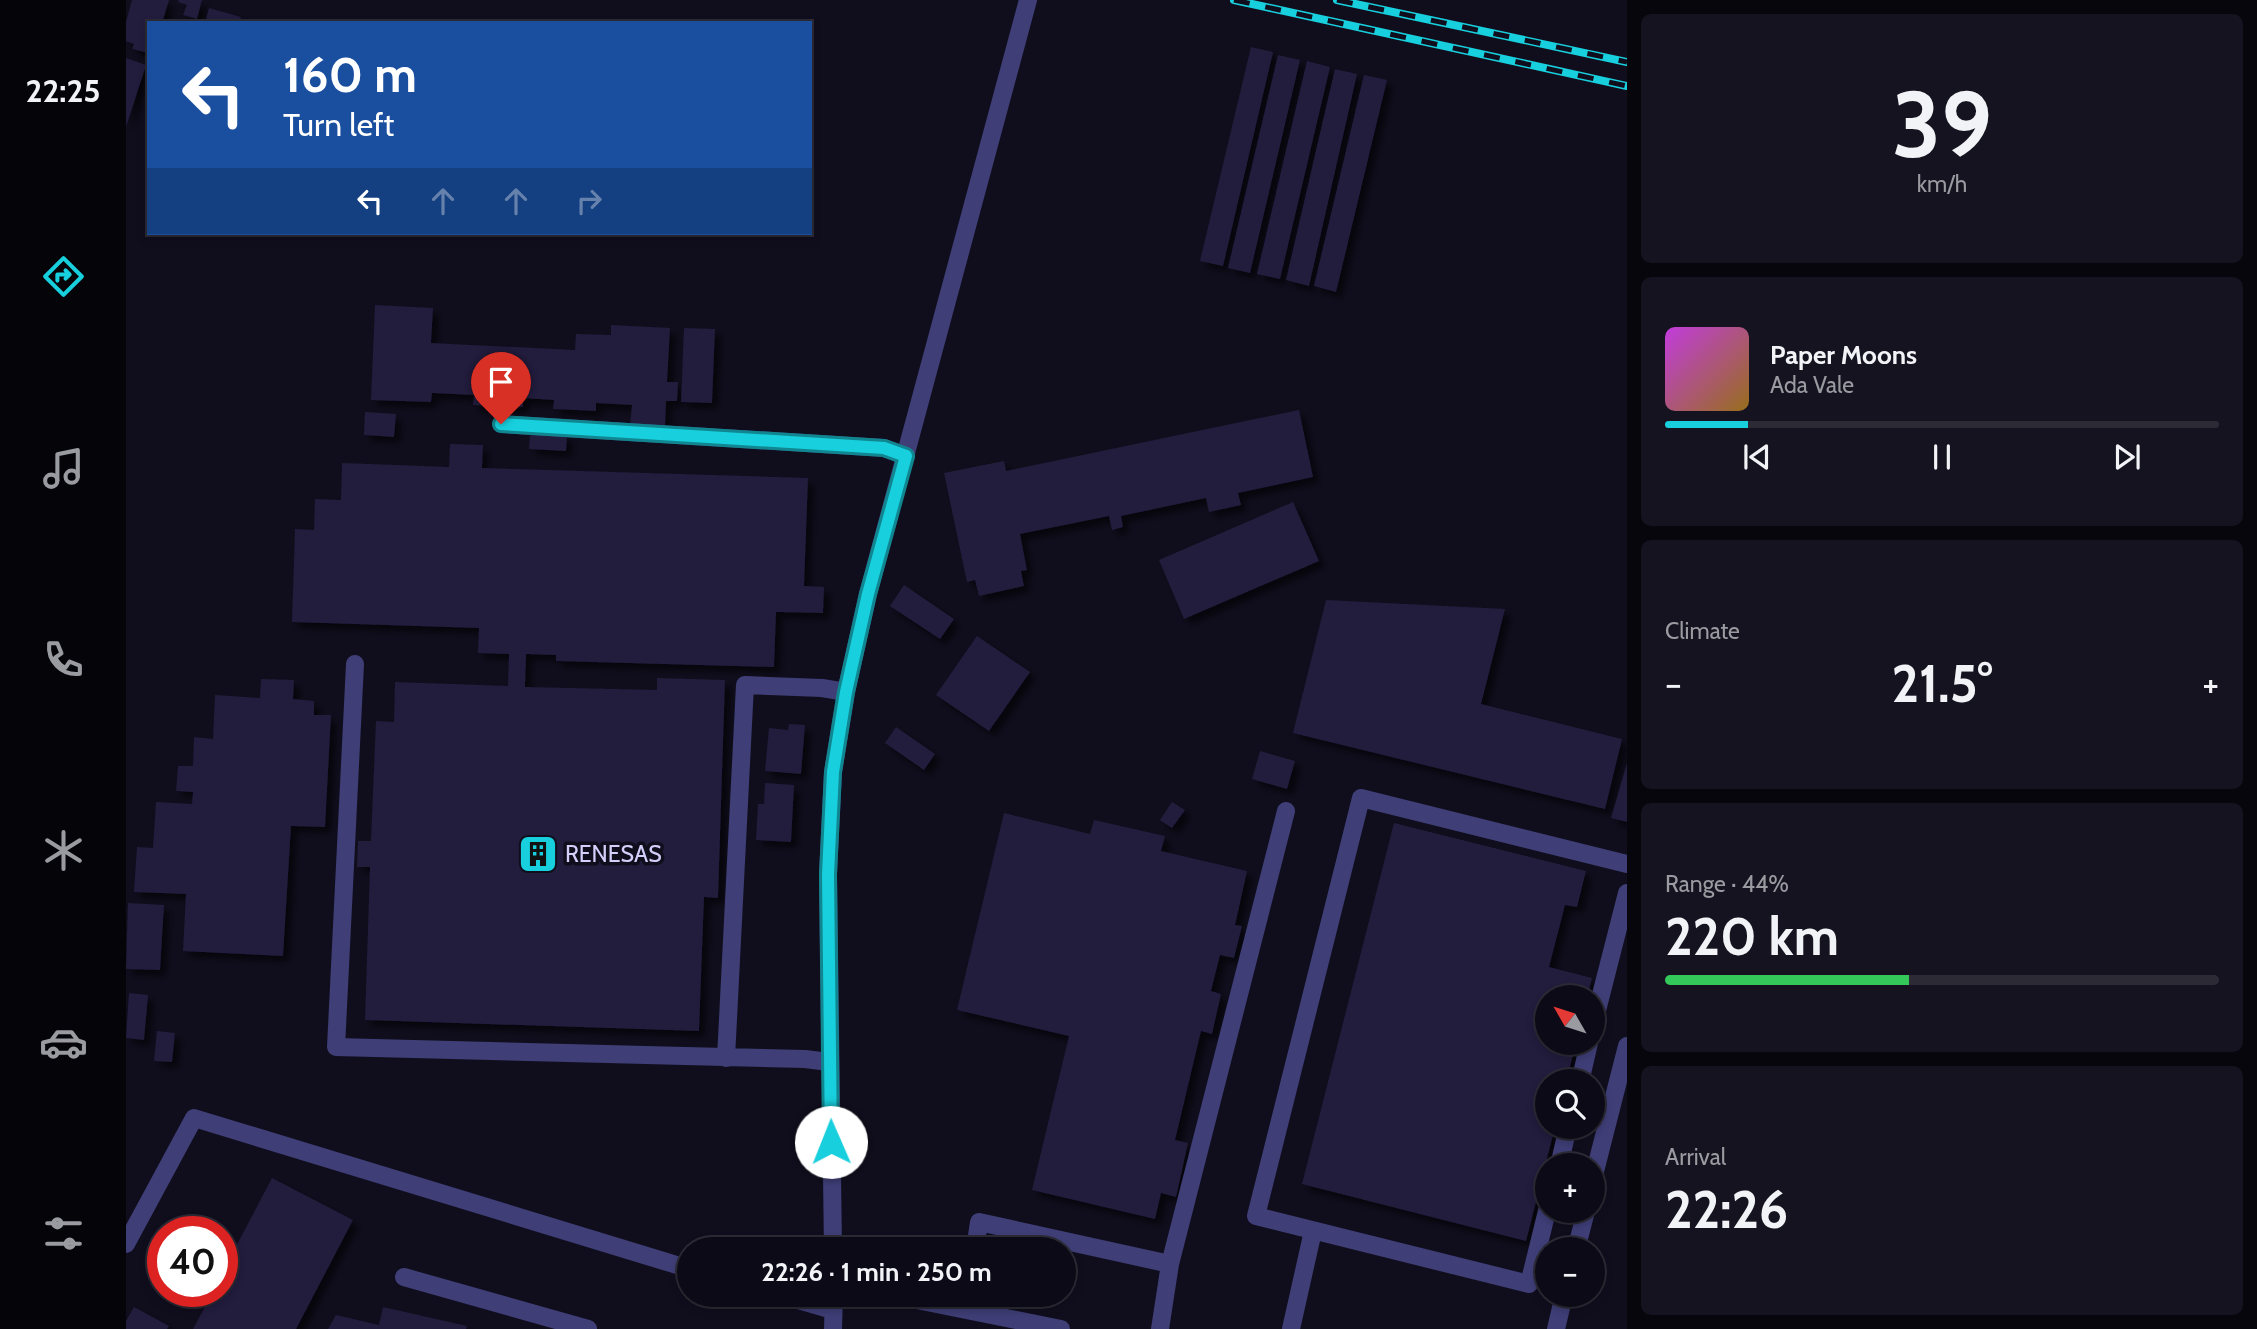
<!DOCTYPE html>
<meta charset="utf-8">
<style>
body{margin:0;font-family:Cabin,sans-serif;background:#15131f;color:#f1f3f6;height:100vh;display:flex;flex-direction:column;font-size:26px;white-space:nowrap}
*{box-sizing:border-box;margin:0}
p{font-size:23px;color:#9a9aa1}
.icon{flex:none;width:38px;height:38px;fill:none;stroke:currentColor;stroke-width:2;stroke-linecap:round;stroke-linejoin:round}
.map{position:relative;flex:1;overflow:hidden}
.panel{display:flex;flex-direction:column;gap:14px;padding:14px;background:#07060c;width:630px}
.panel>*{flex:none}
.top-card{position:absolute;left:21px;top:21px;width:665px;height:214px;border-radius:0px;box-shadow:0 4px 10px #0003,0 0 0 2px #2c2b35;background:#1a4fa0;color:#fff;overflow:hidden}
.needle{width:46px;rotate:309deg}
.buttons{position:absolute;left:1409px;top:985px;display:grid;gap:14px}
.buttons a{display:grid;place-items:center;width:70px;height:70px;border-radius:50%;background:#0c0a16;box-shadow:0 4px 10px #0003,0 0 0 2px #2c2b35;font-size:35px}
.speed{position:absolute;left:21px;top:1216px;display:flex;gap:14px;font-size:35px;font-weight:700;text-align:center}
.speed>*{display:grid;place-content:center;width:91px;height:91px;border-radius:50%;background:#0c0a16;box-shadow:0 4px 10px #0003,0 0 0 2px #2c2b35;line-height:1}
.speed .limit{border:10px solid #d22;background:#fff;color:#111}
.pin{position:absolute;display:grid;place-items:center;width:60px;height:60px;color:#fff;margin:-72px -30px;border-radius:50% 50% 50% 0;rotate:-45deg;box-shadow:0 0 7px #0007}
.pin .icon{rotate:45deg}
.me{position:absolute;width:77px;margin:-38px;rotate:359deg;stroke-linejoin:round;filter:drop-shadow(0 0 5px #0008)}
.turn{display:flex;align-items:center;gap:24px;height:147px;padding:0 21px;font-size:32px}
.turn .icon{width:91px;height:91px;stroke-width:2.5}
.turn b{display:block;font-size:49px;line-height:60px}
.lanes{display:flex;align-items:center;height:66px;padding:0 21px;background:#0003;justify-content:center;gap:35px;direction:ltr}
.lanes .off{opacity:.35}
.big{font-size:52px;font-weight:800;line-height:1.1}
.panel .tile{flex:1;display:flex;flex-direction:column;justify-content:center;gap:10px;min-width:0;padding:0 24px;border-radius:10px;background:#15131f}
.panel .dial{align-items:center;gap:0}
.dial b{font-size:91px;line-height:1}
.song{display:flex;align-items:center;gap:21px}
.cover{width:84px;height:84px;border-radius:10px;background:linear-gradient(135deg,hsl(290 70% 55%),hsl(40 70% 35%))}
.played{height:7px;border-radius:4px;background:linear-gradient(90deg,#18cfdd 15%,#2c2b35 15%)}
.keys{display:flex;justify-content:space-around;direction:ltr}
.heat{display:flex;justify-content:space-between;align-items:center;font-size:38px;direction:ltr}
.charge{height:10px;border-radius:5px;background:linear-gradient(90deg,#34c759 44%,#2c2b35 0)}
.trip{position:absolute;left:551px;top:1237px;width:399px;height:70px;border-radius:35px;background:#0c0a16;box-shadow:0 4px 10px #0003,0 0 0 2px #2c2b35;font-weight:800;line-height:70px;text-align:center}
main{display:flex;flex:1;min-height:0}
.tab-bar{display:flex;flex-direction:column;width:126px;justify-content:space-around;align-items:center;background:#050409;color:#9a9aa1}
.tab-bar .icon{width:49px;height:49px}
.tab-bar .on{color:#18cfdd}
.tab-bar b{font-size:32px;color:#f1f3f6}
.map>svg:first-child{display:block}
.building{fill:#221c3c;filter:url(#shadow)}
.lines{fill:none;stroke-linecap:round;stroke-linejoin:round}
.minor{stroke:#3f3e77;stroke-width:18}
.rail-casing{stroke:#18cfdd;stroke-width:8}
.rail{stroke:#100e1d;stroke-width:5;stroke-dasharray:16;stroke-linecap:butt}
.route-casing{stroke:#108790;stroke-width:18}
.route{stroke:#18cfdd;stroke-width:12}
.labels{text-anchor:middle;stroke-width:7;stroke-linejoin:round;paint-order:stroke}
.poi-label{font-size:23px;fill:#d3cffa;stroke:#100e1d;text-anchor:start}
</style>
<main>
<nav class="tab-bar">
<b>22:25</b>
<svg class="icon on" aria-label="directions" viewBox="0 0 24 24"><path d="M12 3l9 9-9 9-9-9zM9 14v-3h6M13 9l2 2-2 2"/></svg>
<svg class="icon" aria-label="music" viewBox="0 0 24 24"><path d="M9 18V5l10-2v13"/><circle cx="6" cy="18" r="3"/><circle cx="16" cy="16" r="3"/></svg>
<svg class="icon" aria-label="phone" viewBox="0 0 24 24"><path d="M5 4h4l2 5-3 2q2 4 5 5l2-3 5 2v4C11 20 4 13 5 4z"/></svg>
<svg class="icon" aria-label="climate" viewBox="0 0 24 24"><path d="M12 3v18M4 7l16 10M4 17L20 7"/></svg>
<svg class="icon" aria-label="car" viewBox="0 0 24 24"><path d="M5 17H2v-5l4-1 3-4h7l3 4 3 1v5h-3M9 17h6M6 11h13"/><circle cx="7" cy="17" r="2"/><circle cx="17" cy="17" r="2"/></svg>
<svg class="icon" aria-label="filters" viewBox="0 0 24 24"><path d="M4 7h16M4 17h16"/><circle cx="9" cy="7" r="2"/><circle cx="15" cy="17" r="2"/></svg>
</nav>
<div class="map">
<svg width="1501" height="1329" viewBox="0 0 1501 1329">
<defs>
<filter id="shadow"><feDropShadow dx="6" dy="6" stdDeviation="3.5" flood-color="#0009"/></filter>
</defs>
<rect width="100%" height="100%" fill="#100e1d"/>
<path class="building" d="M6,0H43L36,23H23V53L6,49L8,44L0,41V22Z
M53,0H76L71,19L57,15L61,5L52,2Z
M83,8L115,17L113,23H79Z
M1125,47L1147,52L1097,266L1074,261Z
M1152,55L1174,60L1124,273L1102,268Z
M0,58L20,65L0,127Z
M1181,61L1204,67L1154,279L1131,274Z
M1209,69L1231,74L1183,286L1160,280Z
M1238,75L1261,80L1210,292L1188,286Z
M249,305L307,308L305,343L449,350L450,334L485,335V325L544,328L541,382H552L551,401H540L539,427L504,426L506,405L470,403V411L427,409L428,400L397,398V407L347,405L348,395L306,393L305,402L245,400Z
M558,328L589,329L586,403L555,402Z
M1173,410L1187,477L1112,493L1115,505L1083,512L1080,498L995,516L997,527L986,530L983,516L894,534L901,570L895,571L898,586L853,596L849,580L841,582L818,473L878,461L880,471Z
M239,412L270,414L268,437L238,435Z
M404,433L441,435L440,451L403,449Z
M324,444L357,445L356,468L682,478L678,586L698,587L697,613L650,612L648,667L430,661V655L400,654L399,687L531,690V678L599,680L592,898L578,897L573,1031L239,1020L244,867H231L232,841H245L250,721L268,722L269,682L382,686L383,654L352,653L353,628L166,622L169,529L188,530L189,499L215,500L216,463L323,467Z
M1167,502L1193,561L1058,619L1033,560Z
M778,585L828,619L814,639L764,606Z
M1200,600L1379,609L1355,704L1496,739L1479,809L1167,733Z
M851,636L904,672L863,731L810,695Z
M135,679L168,680L167,699L188,701V715H205L199,827L165,826L157,956L57,951L60,894L8,892L11,847L27,848L30,802L66,804L67,792L50,791L52,766H67L68,737L87,739L89,695L134,698Z
M663,724L679,725L675,774L639,771L643,728L662,730Z
M770,727L809,754L798,770L759,743Z
M1134,751L1169,761L1161,789L1126,779Z
M1501,763V822L1485,818Z
M639,783L668,785L665,842L630,840L632,804H638Z
M1046,802L1059,810L1046,828L1034,820Z
M878,813L964,834L968,820L1039,836L1035,851L1121,871L1109,925L1116,926L1108,958L1094,955L1085,991L1095,994L1086,1034L1075,1031L1049,1140L1062,1143L1050,1197L1035,1193L1029,1219L906,1190L943,1036L831,1010Z
M1268,823L1460,871L1451,907L1439,905L1423,967L1466,978L1461,998H1421V1043H1450L1440,1082H1421V1127H1429L1400,1241L1176,1184Z
M2,903L38,905L34,970L0,969Z
M3,993L22,995L18,1040L0,1038Z
M31,1031L49,1033L46,1062L28,1061Z
M146,1178L227,1220L170,1329H67L87,1292H96V1273Z
M8,1307L43,1326L41,1329H0V1321Z
M257,1307L341,1326L340,1329H202L210,1315L253,1325Z"/>
<g class="lines">
<path class="minor" d="M375,424L758,448L780,456
M229,664L210,1047L679,1059L703,1062
M1466,1030L1501,893
M600,1058L619,685L696,688L720,692
M1454,1082L1463,1043
M1433,1166L1442,1127
M1466,1183L1501,1046
M1421,1211L1403,1284L1130,1216L1235,798L1501,864
M0,1244L68,1118L564,1269
M707,1250L702,874L707,772L720,692L742,594L902,0
M849,1250L853,1222L1044,1264L1034,1329
M1450,1250L1460,1211
M1044,1264L1160,811
M278,1277L462,1329
M655,1295L707,1310
M766,1295L935,1329
M707,1329L708,1295
M1165,1329L1187,1231
M1430,1329L1438,1295"/>
<g class="rail-casing">
<path id="rail" d="M1108,0L1501,86
M1211,0L1501,62"/>
</g>
<use href="#rail" class="rail"/>
</g>
<g class="lines">
<g class="route-casing">
<path id="route" d="M375,424L758,448L780,456L742,594L720,692L707,772L702,874L705,1142"/>
</g>
<use href="#route" class="route"/>
</g>
<defs>
<g id="building-square" transform="scale(2.0125)"><rect x="-9" y="-9" width="18" height="18" rx="4" fill="#18cfdd" stroke="#100e1d"/><path d="M-4-6H4V6H1V3H-1V6H-4ZM-2.5-4.3h1.7v1.8h-1.7ZM.8-4.3h1.7v1.8H.8ZM-2.5-1h1.7V.8h-1.7ZM.8-1h1.7V.8H.8Z" fill="#111"/></g>
</defs>
<g fill-rule="evenodd">
<use href="#building-square" x="412" y="854"/>
</g>
<g class="labels">
<g class="poi-label">
<text x="439" y="862">RENESAS</text>
</g>
</g>
</svg>
<div class="buttons">
<a><svg class="needle" viewBox="-14 -14 28 28"><path d="M0-13l5 13h-10z" fill="#e53935"/><path d="M0 13l5-13h-10z" fill="#9a9aa1"/></svg></a>
<a><svg class="icon" aria-label="search" viewBox="0 0 24 24"><circle cx="10" cy="10" r="6"/><path d="M15 15l6 6"/></svg></a>
<a>+</a>
<a>−</a>
</div>
<div class="speed"><div class="limit">40</div></div>
<div class="pin" style="left:375px;top:424px;background:#d93025"><svg class="icon" aria-label="arrive" viewBox="0 0 24 24"><path d="M6 21V4h12l-3 4 3 4H6"/></svg></div>
<svg class="me" style="left:705px;top:1142px" viewBox="-20 -20 40 40"><circle r="19" fill="#fff"/><path d="M0-13L10 11 0 6-10 11z" fill="#18cfdd"/></svg>
<div class="trip">22:26 · 1 min · 250 m</div>
<div class="top-card">
<div class="turn"><svg class="icon" aria-label="left" viewBox="0 0 24 24"><path d="M17 20v-9H6M10 6l-5 5 5 5"/></svg><div><b>160 m</b>Turn left</div></div>
<div class="lanes"><svg class="icon" aria-label="left" viewBox="0 0 24 24"><path d="M17 20v-9H6M10 6l-5 5 5 5"/></svg><svg class="icon off" aria-label="ahead" viewBox="0 0 24 24"><path d="M12 20V5M6 11l6-6 6 6"/></svg><svg class="icon off" aria-label="ahead" viewBox="0 0 24 24"><path d="M12 20V5M6 11l6-6 6 6"/></svg><svg class="icon off" aria-label="right" viewBox="0 0 24 24"><path d="M7 20v-9h11M14 6l5 5-5 5"/></svg></div>
</div>
</div>
<section class="panel">
<div class="tile dial"><b>39</b><p>km/h</p></div>
<div class="tile">
<div class="song"><i class="cover"></i><div><b>Paper Moons</b><p>Ada Vale</p></div></div>
<div class="played"></div>
<div class="keys"><svg class="icon" aria-label="previous" viewBox="0 0 24 24"><path d="M18 5L8 12l10 7zM5 5v14"/></svg><svg class="icon" aria-label="pause" viewBox="0 0 24 24"><path d="M8 5v14M16 5v14"/></svg><svg class="icon" aria-label="next" viewBox="0 0 24 24"><path d="M6 5l10 7-10 7zM19 5v14"/></svg></div>
</div>
<div class="tile"><p>Climate</p>
<div class="heat"><a>−</a><b class="big">21.5°</b><a>+</a></div>
</div>
<div class="tile"><p>Range · 44%</p><b class="big">220 km</b><div class="charge"></div></div>
<div class="tile"><p>Arrival</p><b class="big">22:26</b></div>
</section>
</main>
